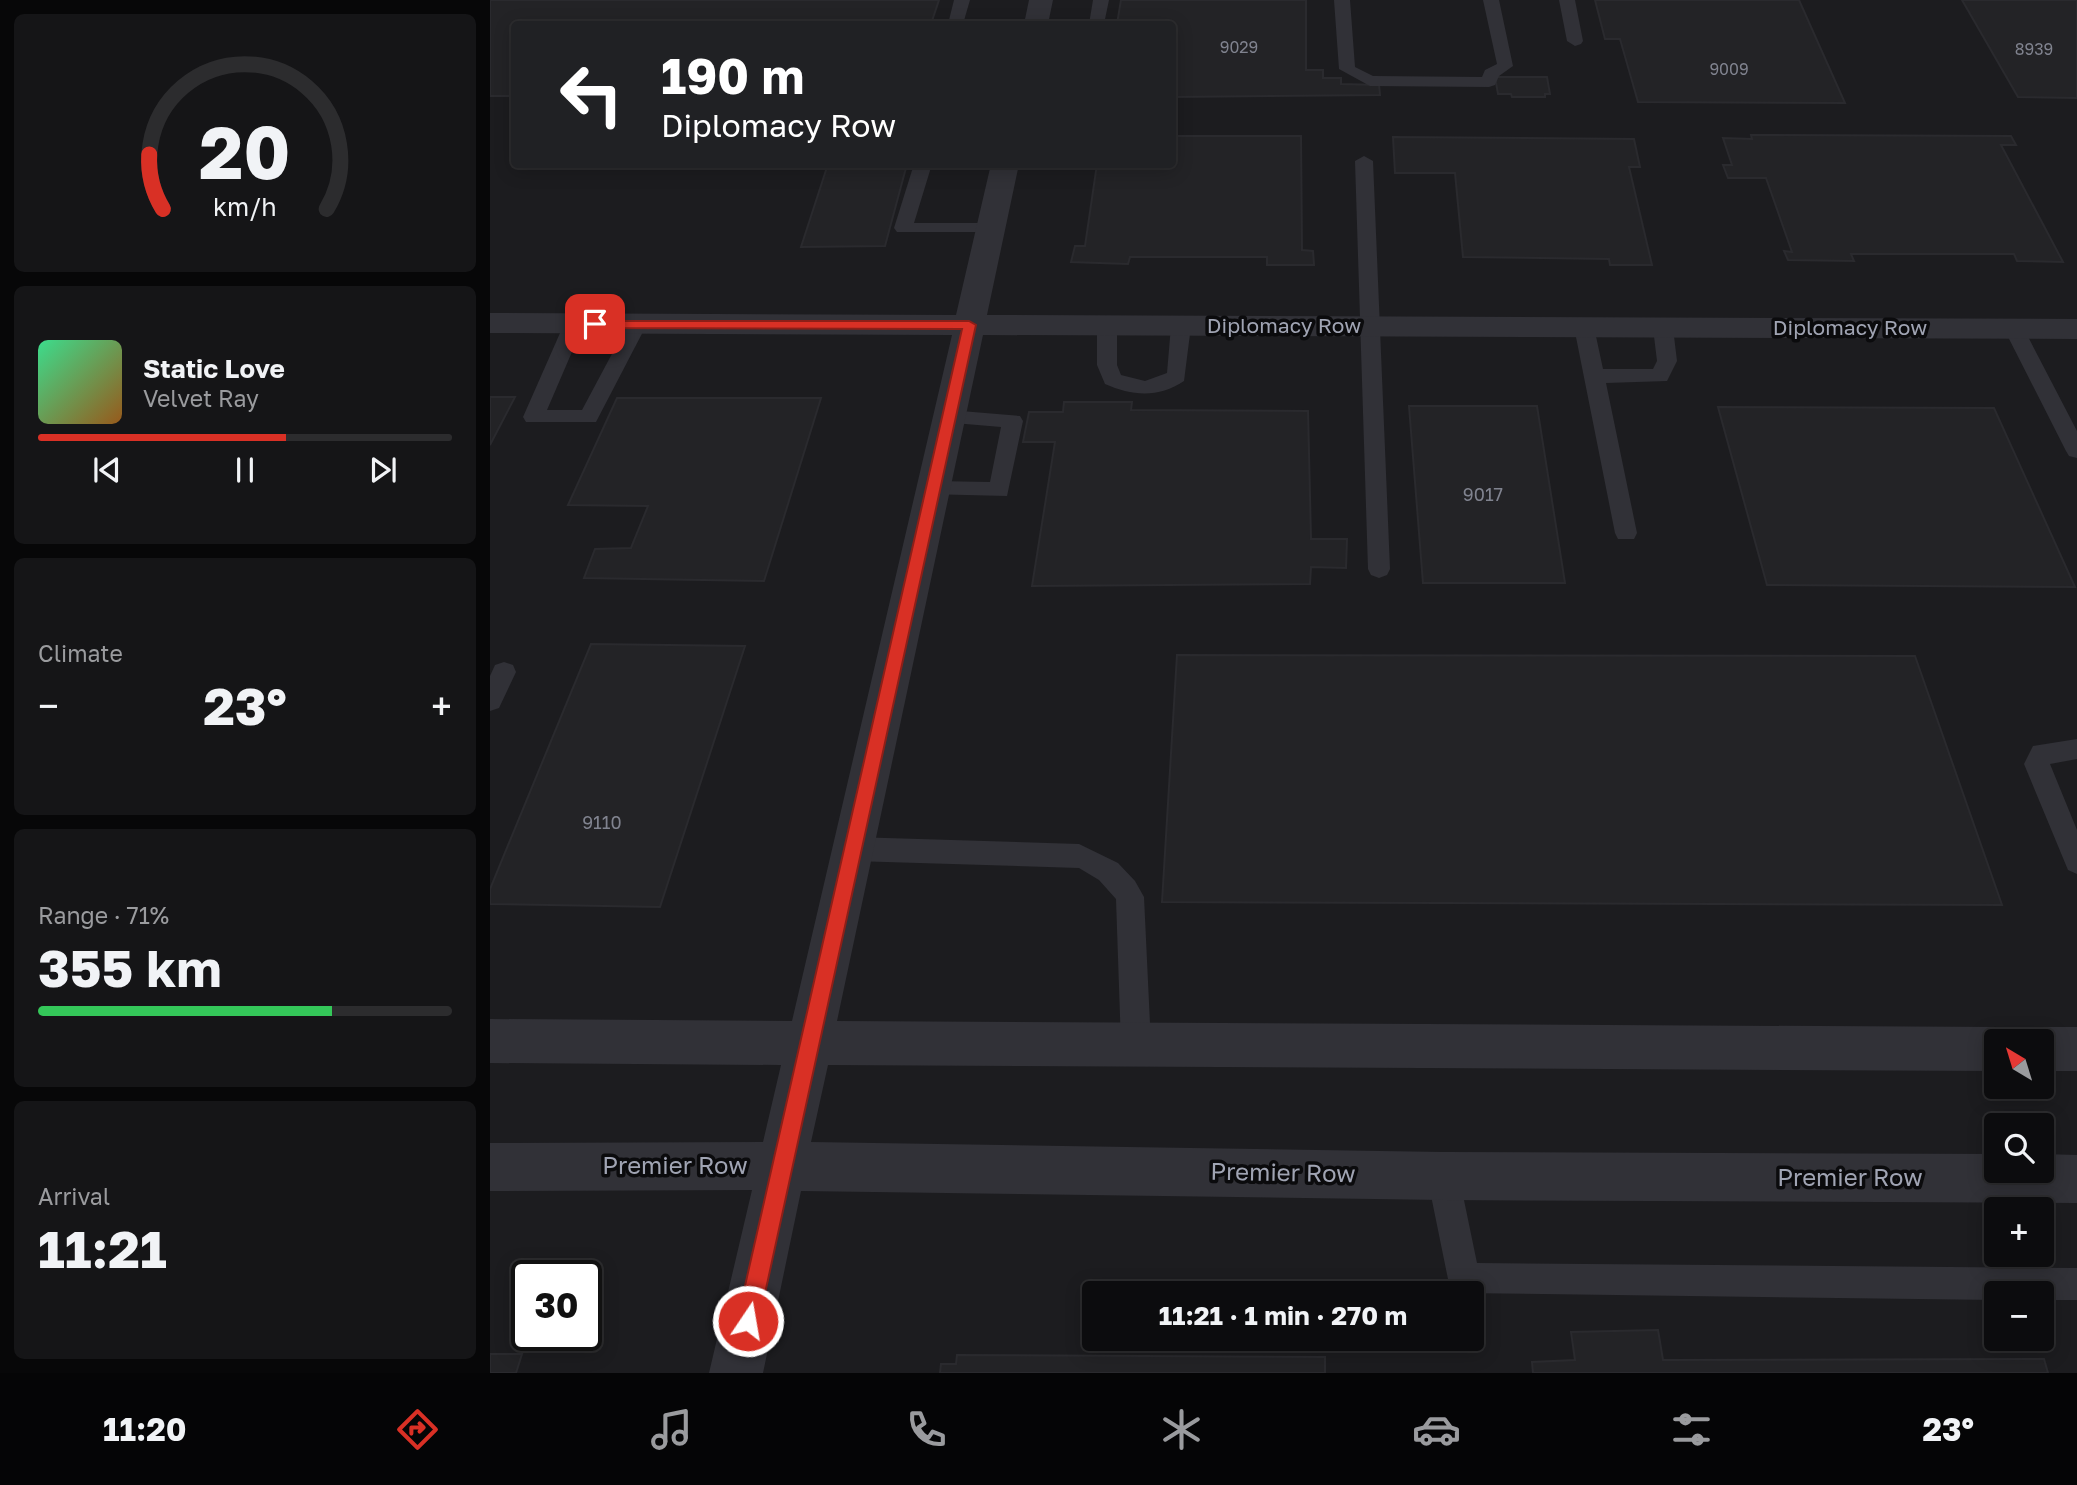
<!DOCTYPE html>
<meta charset="utf-8">
<style>
body{margin:0;font-family:"Golos Text",sans-serif;background:#151517;color:#f1f3f6;height:100vh;display:flex;flex-direction:column;font-size:26px;white-space:nowrap}
*{box-sizing:border-box;margin:0}
p{font-size:23px;color:#9a9b9e}
.icon{flex:none;width:38px;height:38px;fill:none;stroke:currentColor;stroke-width:2;stroke-linecap:round;stroke-linejoin:round}
.map{position:relative;flex:1;overflow:hidden}
.side{display:flex;flex-direction:column;gap:14px;padding:14px;background:#070708;width:490px}
.side>*{flex:none}
.banner{position:absolute;left:21px;top:21px;width:665px;height:147px;border-radius:7px;box-shadow:0 4px 18px #0003,0 0 0 2px #2c2c2e;background:#202124;color:#fff;overflow:hidden}
.needle{width:46px;rotate:322deg}
.fabs{position:absolute;left:1494px;top:1029px;display:grid;gap:14px}
.fabs a{display:grid;place-items:center;width:70px;height:70px;border-radius:7px;background:#0c0c0e;box-shadow:0 4px 18px #0003,0 0 0 2px #2c2c2e;font-size:35px}
.speed{position:absolute;left:21px;top:1260px;display:flex;gap:14px;font-size:35px;font-weight:700;text-align:center}
.speed>*{display:grid;place-content:center;width:91px;height:91px;border-radius:50%;background:#0c0c0e;box-shadow:0 4px 18px #0003,0 0 0 2px #2c2c2e;line-height:1}
.speed .limit{border:4px solid #111;border-radius:10px;background:#fff;color:#111}
.pin{position:absolute;display:grid;place-items:center;width:60px;height:60px;color:#fff;margin:-30px;border-radius:14px;box-shadow:0 4px 10px #0006}
.me{position:absolute;width:77px;margin:-38px;rotate:12deg;stroke-linejoin:round;filter:drop-shadow(0 0 5px #0008)}
.turn{display:flex;align-items:center;gap:24px;height:147px;padding:0 35px;font-size:32px}
.turn .icon{width:91px;height:91px;stroke-width:2.5}
.turn b{display:block;font-size:49px;line-height:60px}
.big{font-size:52px;font-weight:700;line-height:1.1}
.side .tile{flex:1;display:flex;flex-direction:column;justify-content:center;gap:10px;min-width:0;padding:0 24px;border-radius:10px;background:#151517}
.side .dial{align-items:center;gap:0}
.dial svg{height:182px;overflow:visible;fill:none;stroke:#2c2c2e;stroke-width:7;stroke-linecap:round;text-anchor:middle}
.dial text{fill:#f1f3f6;stroke:none}
.song{display:flex;align-items:center;gap:21px}
.cover{width:84px;height:84px;border-radius:10px;background:linear-gradient(135deg,hsl(150 70% 55%),hsl(30 70% 35%))}
.played{height:7px;border-radius:4px;background:linear-gradient(90deg,#d93025 60%,#2c2c2e 60%)}
.keys{display:flex;justify-content:space-around;direction:ltr}
.heat{display:flex;justify-content:space-between;align-items:center;font-size:38px;direction:ltr}
.charge{height:10px;border-radius:5px;background:linear-gradient(90deg,#34c759 71%,#2c2c2e 0)}
.trip{position:absolute;left:592px;top:1281px;width:402px;height:70px;border-radius:7px;background:#0c0c0e;box-shadow:0 4px 18px #0003,0 0 0 2px #2c2c2e;font-weight:700;line-height:70px;text-align:center}
.tab-bar{display:flex;height:112px;justify-content:space-around;align-items:center;background:#050506;color:#9a9b9e}
.tab-bar .icon{width:49px;height:49px}
.tab-bar .on{color:#d93025}
.tab-bar b{font-size:32px;color:#f1f3f6}
main{display:flex;flex:1;min-height:0}
.map>svg:first-child{display:block}
.built{fill:#1c1c1f;fill-rule:evenodd}
.building{fill:#232326;stroke:#2a2a2e;stroke-width:2}
.lines{fill:none;stroke-linecap:round;stroke-linejoin:round}
.service{fill:#313137;fill-rule:evenodd}
.minor{fill:#313137;fill-rule:evenodd}
.route{fill:#d93025;stroke:#8d1f18;stroke-width:2}
.labels{text-anchor:middle;stroke-width:7;stroke-linejoin:round;paint-order:stroke}
.far-number-label{font-size:16px;fill:#80838f}
.number-label{font-size:18px;fill:#80838f}
.street-label{font-size:21px;fill:#a0a4b3;stroke:#0b0b0d}
.near-street-label{font-size:24px;fill:#a0a4b3;stroke:#0b0b0d}
</style>
<main>
<section class="side">
<div class="tile dial"><svg viewBox="0 0 100 80">
<path d="M14 69A42 42 0 1 1 86 69"/>
<path d="M14 69A42 42 0 0 1 8 45" stroke="#d93025"/>
<text x="50" y="56" font-size="32" font-weight="700">20</text>
<text x="50" y="72" font-size="11">km/h</text>
</svg></div>
<div class="tile">
<div class="song"><i class="cover"></i><div><b>Static Love</b><p>Velvet Ray</p></div></div>
<div class="played"></div>
<div class="keys"><svg class="icon" aria-label="previous" viewBox="0 0 24 24"><path d="M18 5L8 12l10 7zM5 5v14"/></svg><svg class="icon" aria-label="pause" viewBox="0 0 24 24"><path d="M8 5v14M16 5v14"/></svg><svg class="icon" aria-label="next" viewBox="0 0 24 24"><path d="M6 5l10 7-10 7zM19 5v14"/></svg></div>
</div>
<div class="tile"><p>Climate</p>
<div class="heat"><a>−</a><b class="big">23°</b><a>+</a></div>
</div>
<div class="tile"><p>Range · 71%</p><b class="big">355 km</b><div class="charge"></div></div>
<div class="tile"><p>Arrival</p><b class="big">11:21</b></div>
</section>
<div class="map">
<svg width="1587" height="1373" viewBox="0 0 1587 1373">
<rect width="100%" height="100%" fill="#101012"/>
<path class="built" d="M0,0H1587V1373H0ZM24,24H682V164H24ZM1507,1041H1552V1087H1507ZM1507,1125H1552V1171H1507ZM1507,1209H1552V1255H1507ZM37,1276H96V1335H37ZM604,1293H982V1339H604ZM1507,1293H1552V1339H1507Z"/>
<path class="building" d="M0,0H449L441,24H24V96H0Z
M631,0H816V70H833V78H851V84L889,85L890,95L682,97V24H627Z
M1105,0H1309L1355,103L1148,102L1130,39H1115Z
M1472,0H1587V98L1528,97Z
M1005,77H1057L1060,94H1055V97H1022L1021,94H1008Z
M1261,135L1521,136L1526,145H1511L1573,262L1527,261L1524,254H1361L1364,261L1298,260L1294,251L1302,252L1276,178H1238L1233,165H1242L1233,138L1262,139Z
M682,136H811L812,250L823,251L824,265H777V257H640L638,264L581,262L585,246H595L607,164H682Z
M903,137L1144,139L1150,167H1139L1162,265H1120L1119,259L973,257L965,173H905Z
M338,164H417L395,246L311,247Z
M0,397H25L0,445Z
M127,398H331L274,581L94,578L105,549L141,548L158,506L78,505Z
M574,402H642L641,410L818,411L821,539H857L856,568L821,567L820,584L542,586L565,442H533L539,412H573Z
M919,406H1047L1075,583H933Z
M1228,407L1504,408L1585,587L1277,585Z
M101,644L255,646L170,907L0,904V889Z
M687,655L1425,656L1512,905L672,902Z
M1168,1330L1173,1360L1554,1359L1558,1373H1043L1042,1362L1085,1360L1081,1332Z
M0,1354H32L26,1373H0Z
M467,1355L835,1357V1373H450L451,1364H466Z"/>
<g class="lines">
<path class="service" d="M464,0H480L473,24H458Z
M603,0H619L614,24H599Z
M844,0H860L865,67L883,76L992,77L995,70L1007,64L993,0H1009L1023,66L1009,76L1005,85L999,87L880,86L849,69Z
M1069,0H1085L1093,41L1091,44L1085,46L1077,41Z
M874,156L883,161L900,569L897,575L889,578L881,575L878,569L865,161Z
M424,164H442L424,223H501L507,224L510,228L507,232H407L404,228Z
M84,318L94,324L57,410H92L140,320H154L157,324L106,422H36L33,417L74,324Z
M617,320L627,326V365L631,375L655,381L677,373L681,326L691,320L698,322L701,326L694,381C669,398 642,396 615,384L607,365V326Z
M1094,321L1104,327L1113,369H1163L1167,361L1163,328L1173,322L1183,328L1187,361L1177,381L1116,383L1147,533L1144,539H1128L1125,533L1084,327Z
M1524,323L1534,329L1587,431V458L1579,456L1576,451L1514,329Z
M459,410L530,416L533,421L517,496L435,494L432,489L435,484L443,481L500,482L511,427L452,422L449,417Z
M14,662L23,665L26,672L9,708L0,711V676L5,665Z
M1587,739V759L1560,764L1587,830V874L1578,870L1534,764L1543,746Z
M363,837L589,844L628,863L645,881L654,897L661,1045L656,1055L646,1059L636,1055L631,1045L626,899L609,880L589,868L363,861L354,857L350,849L354,841Z
M953,1160L964,1165L969,1176L987,1263L1587,1268V1300H1552V1293H1507V1300L969,1293L963,1290L958,1279L937,1176L942,1165Z"/>
<path class="minor" d="M539,0H563L558,24H534Z
M501,164H529L497,315L1587,319V339L493,335L347,1021L1507,1027L1523,1033L1527,1041H1507V1071L338,1065L321,1142L953,1152L1507,1154V1171H1552V1154L1587,1155V1203L953,1200L311,1191L273,1373H219L262,1190L0,1191V1143L273,1142L291,1065L0,1063V1019L302,1021L462,335L0,333V313L466,315Z
M1552,1027H1587V1071H1552V1041H1532L1536,1033Z"/>
</g>
<path class="route" d="M101,321H479L486,325L269,1321L265,1329L258,1332L250,1329L247,1321L472,329L105,328L99,324Z"/>
<g class="labels">
<g class="far-number-label">
<text x="749" y="53">9029</text>
<text x="1544" y="55">8939</text>
<text x="1239" y="75">9009</text>
</g>
<g class="number-label">
<text x="993" y="501">9017</text>
<text x="112" y="829">9110</text>
</g>
<g class="street-label">
<text x="794" y="333">Diplomacy Row</text>
<text x="1360" y="335">Diplomacy Row</text>
</g>
<g class="near-street-label">
<text x="185" y="1174">Premier Row</text>
<text transform="translate(793 1173) rotate(1)" y="8">Premier Row</text>
<text x="1360" y="1186">Premier Row</text>
</g>
</g>
</svg>
<div class="fabs">
<a><svg class="needle" viewBox="-14 -14 28 28"><path d="M0-13l5 13h-10z" fill="#e53935"/><path d="M0 13l5-13h-10z" fill="#9a9b9e"/></svg></a>
<a><svg class="icon" aria-label="search" viewBox="0 0 24 24"><circle cx="10" cy="10" r="6"/><path d="M15 15l6 6"/></svg></a>
<a>+</a>
<a>−</a>
</div>
<div class="speed"><div class="limit">30</div></div>
<div class="pin" style="left:105px;top:324px;background:#d93025"><svg class="icon" aria-label="arrive" viewBox="0 0 24 24"><path d="M6 21V4h12l-3 4 3 4H6"/></svg></div>
<svg class="me" style="left:258px;top:1321px" viewBox="-20 -20 40 40"><circle r="17" fill="#d93025" stroke="#fff" stroke-width="3"/><path d="M0-11L8 9 0 5-8 9z" fill="#fff"/></svg>
<div class="trip">11:21 · 1 min · 270 m</div>
<div class="banner">
<div class="turn"><svg class="icon" aria-label="left" viewBox="0 0 24 24"><path d="M17 20v-9H6M10 6l-5 5 5 5"/></svg><div><b>190 m</b>Diplomacy Row</div></div>
</div>
</div>
</main>
<nav class="tab-bar">
<b>11:20</b>
<svg class="icon on" aria-label="directions" viewBox="0 0 24 24"><path d="M12 3l9 9-9 9-9-9zM9 14v-3h6M13 9l2 2-2 2"/></svg>
<svg class="icon" aria-label="music" viewBox="0 0 24 24"><path d="M9 18V5l10-2v13"/><circle cx="6" cy="18" r="3"/><circle cx="16" cy="16" r="3"/></svg>
<svg class="icon" aria-label="phone" viewBox="0 0 24 24"><path d="M5 4h4l2 5-3 2q2 4 5 5l2-3 5 2v4C11 20 4 13 5 4z"/></svg>
<svg class="icon" aria-label="climate" viewBox="0 0 24 24"><path d="M12 3v18M4 7l16 10M4 17L20 7"/></svg>
<svg class="icon" aria-label="car" viewBox="0 0 24 24"><path d="M5 17H2v-5l4-1 3-4h7l3 4 3 1v5h-3M9 17h6M6 11h13"/><circle cx="7" cy="17" r="2"/><circle cx="17" cy="17" r="2"/></svg>
<svg class="icon" aria-label="filters" viewBox="0 0 24 24"><path d="M4 7h16M4 17h16"/><circle cx="9" cy="7" r="2"/><circle cx="15" cy="17" r="2"/></svg>
<b>23°</b>
</nav>
